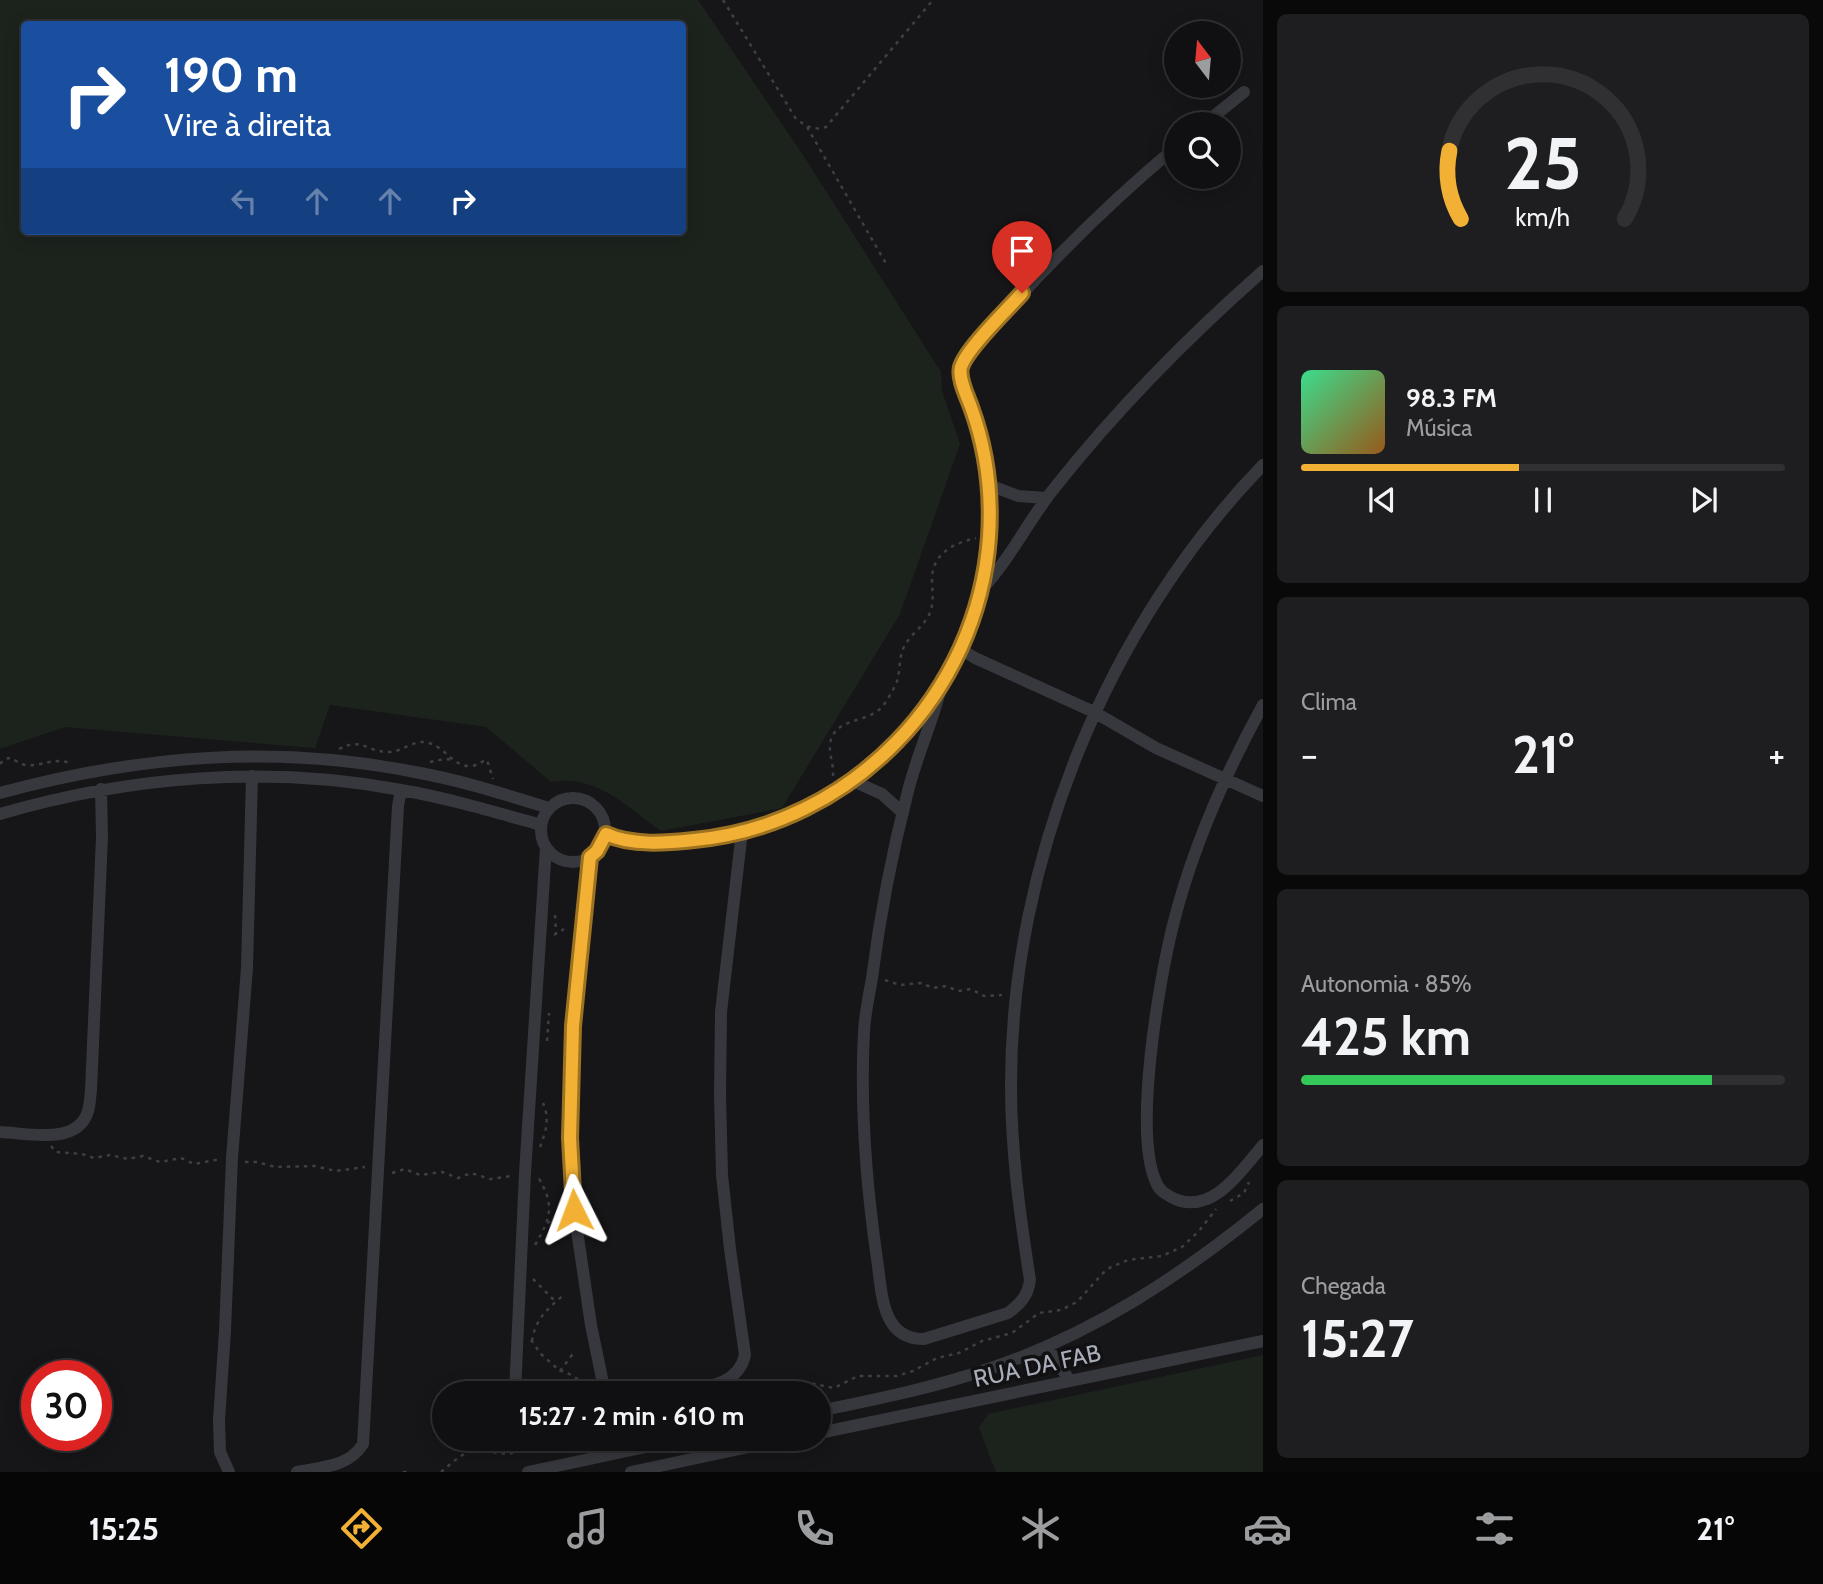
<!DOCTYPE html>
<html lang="pt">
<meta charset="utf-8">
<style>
body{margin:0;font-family:Cabin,sans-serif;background:#1e1e20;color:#f1f3f6;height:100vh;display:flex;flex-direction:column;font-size:26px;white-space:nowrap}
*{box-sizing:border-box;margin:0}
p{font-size:23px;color:#9c9d9f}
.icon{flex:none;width:38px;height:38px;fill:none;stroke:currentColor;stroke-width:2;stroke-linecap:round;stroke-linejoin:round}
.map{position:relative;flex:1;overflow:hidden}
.details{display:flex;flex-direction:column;gap:14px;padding:14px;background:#09090a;width:560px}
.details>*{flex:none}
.guide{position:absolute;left:21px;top:21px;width:665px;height:214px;border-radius:7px;box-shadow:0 4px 18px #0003,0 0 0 2px #303032;background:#1a4fa0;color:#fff;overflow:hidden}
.needle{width:46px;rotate:344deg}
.fabs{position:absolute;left:1164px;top:21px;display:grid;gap:14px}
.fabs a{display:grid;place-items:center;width:77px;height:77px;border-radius:50%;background:#101012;box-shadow:0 4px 18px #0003,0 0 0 2px #303032;font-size:35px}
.speed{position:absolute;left:21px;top:1360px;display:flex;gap:14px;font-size:35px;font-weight:700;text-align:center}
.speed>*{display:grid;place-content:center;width:91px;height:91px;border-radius:50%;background:#101012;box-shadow:0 4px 18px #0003,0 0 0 2px #303032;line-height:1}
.speed .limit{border:10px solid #d22;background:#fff;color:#111}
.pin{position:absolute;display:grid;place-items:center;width:60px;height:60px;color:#fff;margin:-72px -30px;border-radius:50% 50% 50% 0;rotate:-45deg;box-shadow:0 0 7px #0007}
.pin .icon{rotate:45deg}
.me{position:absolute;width:77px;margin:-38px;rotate:357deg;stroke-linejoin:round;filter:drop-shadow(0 0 5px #0008)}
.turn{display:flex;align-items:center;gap:24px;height:147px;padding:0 28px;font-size:32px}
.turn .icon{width:91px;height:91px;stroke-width:2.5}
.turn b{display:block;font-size:49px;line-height:60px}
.lanes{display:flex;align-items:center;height:66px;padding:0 28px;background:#0003;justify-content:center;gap:35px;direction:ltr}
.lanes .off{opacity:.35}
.big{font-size:52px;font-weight:700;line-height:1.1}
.details .tile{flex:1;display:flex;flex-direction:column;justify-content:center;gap:10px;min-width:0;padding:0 24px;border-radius:10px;background:#1e1e20}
.details .dial{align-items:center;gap:0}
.dial svg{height:182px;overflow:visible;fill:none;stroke:#303032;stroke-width:7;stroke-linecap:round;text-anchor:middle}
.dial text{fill:#f1f3f6;stroke:none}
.song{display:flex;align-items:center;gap:21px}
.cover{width:84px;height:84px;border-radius:10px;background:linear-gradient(135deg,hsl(150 70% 55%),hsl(30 70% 35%))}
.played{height:7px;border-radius:4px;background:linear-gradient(90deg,#f2b134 45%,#303032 45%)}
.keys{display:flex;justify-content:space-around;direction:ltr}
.heat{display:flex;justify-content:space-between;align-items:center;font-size:38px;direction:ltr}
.charge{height:10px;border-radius:5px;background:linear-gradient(90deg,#34c759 85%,#303032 0)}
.trip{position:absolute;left:432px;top:1381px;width:399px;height:70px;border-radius:35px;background:#101012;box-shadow:0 4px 18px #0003,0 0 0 2px #303032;font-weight:700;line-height:70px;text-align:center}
.dock{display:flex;height:112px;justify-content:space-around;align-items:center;background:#060607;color:#9c9d9f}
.dock .icon{width:49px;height:49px}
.dock .current{color:#f2b134}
.dock b{font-size:32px;color:#f1f3f6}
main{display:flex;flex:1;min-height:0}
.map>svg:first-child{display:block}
.green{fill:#1c231d;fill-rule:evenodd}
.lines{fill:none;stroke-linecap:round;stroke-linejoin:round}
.path{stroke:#3d3f44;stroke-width:2.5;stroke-dasharray:3.5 5;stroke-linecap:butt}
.minor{stroke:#37383d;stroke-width:12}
.route-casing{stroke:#9d7322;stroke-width:18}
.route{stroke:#f2b134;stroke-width:12}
.labels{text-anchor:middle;stroke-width:7;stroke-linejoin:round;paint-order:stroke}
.street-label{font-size:24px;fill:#a8adb8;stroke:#111113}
</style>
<main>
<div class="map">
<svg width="1263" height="1472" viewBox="0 0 1263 1472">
<rect width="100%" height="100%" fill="#161618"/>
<path class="green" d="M0,0H698L803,155L941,372L942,391L960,444L900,614L782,808L661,831C626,806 596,774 551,782L486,727L330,705L315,748L65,727L0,749ZM24,24H682V231H24Z
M1263,1355V1472H996L979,1428L988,1414Z"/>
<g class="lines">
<path class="path" d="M723,0L796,119C806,126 814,131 826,127L933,0
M807,127L888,267
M339,749C361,737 366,751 387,752C402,753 414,738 429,743C445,747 454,768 472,766C478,765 482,761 487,760L493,779
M430,762L445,759L454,760
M0,764C10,752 13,762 25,765C41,767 53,757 70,763
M833,776C834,765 829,755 830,744C834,719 860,723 876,712C885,706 890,695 895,686C901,675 898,661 903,649C909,634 926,626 931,610C934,599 932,589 932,578C933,553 954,543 976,538
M555,915L556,933
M554,935L564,929
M885,980L900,985L921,983L933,988L946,986L958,991L971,989L984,996L1002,995
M547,1041L549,1013
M51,1146L56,1152L82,1154L94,1158L110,1155L128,1159L143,1156L160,1162L181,1158L194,1164L221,1159
M540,1147C546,1131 550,1119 543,1103
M245,1162H257L275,1167L314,1166L336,1171L365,1167
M392,1173L405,1169L420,1175L442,1172L458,1178L471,1173L490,1179L511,1176
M1230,1201L1244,1193L1249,1182
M547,1223L557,1219
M535,1245C551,1218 555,1205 538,1177
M533,1279L556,1302
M531,1340L541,1354L560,1371H564L581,1381
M532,1341C535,1319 549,1307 565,1294
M560,1371L575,1351
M761,1393H778
M799,1393L810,1383L834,1388L858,1376H897L913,1371L937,1358L959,1353L982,1341L1012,1333L1039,1313L1061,1310L1077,1302L1103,1273L1111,1267L1128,1260L1162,1256L1182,1247L1199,1231L1216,1209
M403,1472H407
M441,1472L459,1457L472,1450L509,1454L553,1438"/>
<path class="minor" d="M1204,124L1244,92
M989,485L1018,496L1046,498
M982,589C1011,558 1029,519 1056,486C1118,408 1188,337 1263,271
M962,650L975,658L1094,712L1156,748L1263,796
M942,684C933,721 917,755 908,791C892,853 880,915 872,978C869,996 865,1013 864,1031C860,1107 866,1183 877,1259C882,1292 881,1340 924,1339L1008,1313C1020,1304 1028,1296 1030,1280C1020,1216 1011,1151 1011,1085C1011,861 1107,626 1263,465
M1263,705C1225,774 1192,849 1173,925C1159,981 1133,1132 1156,1182C1159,1191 1167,1195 1175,1199C1213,1215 1242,1170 1263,1145
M853,781L882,794L903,813
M0,793C140,755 277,744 420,773C464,781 506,795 549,808
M541 830a32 32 0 1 1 64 0a32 32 0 1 1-64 0Z
M0,814C130,776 268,765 401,790C448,798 495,812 541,825
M605,834C632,846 666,843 694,840C850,826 980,692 989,536C992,492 986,448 971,406C967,395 958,378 962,366C968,349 986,334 998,320C1053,259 1112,200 1176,147
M590,857L574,1000L570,1138L574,1210L591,1325L605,1393
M0,1132C27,1133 78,1146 88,1111C90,1105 90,1097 91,1090L102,837L101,789
M1047,1347L1070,1381
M515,1393L525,1173L546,847
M673,1393C699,1387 738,1388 745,1355L730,1249L722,1175L720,1095L721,1012L742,831
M819,1411C878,1399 937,1387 994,1367C1094,1333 1182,1275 1263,1209
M819,1433L1263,1341
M229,1472L220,1452L219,1420L225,1331L232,1158L247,968L252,776
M297,1472C322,1467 349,1467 363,1444L398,806L401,790
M528,1472L688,1438
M631,1472L791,1438"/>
</g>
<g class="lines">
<g class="route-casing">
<path id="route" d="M574,1210L570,1138L573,1026L590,857L597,851L606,834C632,846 666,843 694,840C852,825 978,694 989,537C992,493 986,448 971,407C967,396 958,378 961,367C967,348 1007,310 1022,293"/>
</g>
<use href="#route" class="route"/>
</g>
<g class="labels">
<g class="street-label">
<text transform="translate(1037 1366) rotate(-12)" y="8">RUA DA FAB</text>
</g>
</g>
</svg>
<div class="fabs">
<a><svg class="needle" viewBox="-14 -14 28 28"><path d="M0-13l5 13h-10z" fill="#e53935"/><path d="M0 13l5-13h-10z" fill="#9c9d9f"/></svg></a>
<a><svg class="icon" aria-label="search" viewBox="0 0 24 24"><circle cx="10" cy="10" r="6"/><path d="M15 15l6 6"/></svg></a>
</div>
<div class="speed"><div class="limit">30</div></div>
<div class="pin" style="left:1022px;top:293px;background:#d93025"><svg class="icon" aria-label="arrive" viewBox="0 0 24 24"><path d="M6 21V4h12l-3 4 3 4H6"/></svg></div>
<svg class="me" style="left:574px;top:1210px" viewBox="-20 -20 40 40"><path d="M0-17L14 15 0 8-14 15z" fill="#f2b134" stroke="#fff" stroke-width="4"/></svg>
<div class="trip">15:27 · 2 min · 610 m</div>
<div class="guide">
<div class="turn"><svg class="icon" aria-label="right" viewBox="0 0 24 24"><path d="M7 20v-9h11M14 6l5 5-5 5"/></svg><div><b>190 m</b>Vire à direita</div></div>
<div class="lanes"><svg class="icon off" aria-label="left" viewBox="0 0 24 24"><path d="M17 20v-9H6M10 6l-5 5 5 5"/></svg><svg class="icon off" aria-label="ahead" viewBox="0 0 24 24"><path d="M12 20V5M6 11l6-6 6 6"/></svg><svg class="icon off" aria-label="ahead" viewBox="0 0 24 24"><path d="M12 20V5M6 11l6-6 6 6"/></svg><svg class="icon" aria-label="right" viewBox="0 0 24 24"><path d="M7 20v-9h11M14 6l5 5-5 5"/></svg></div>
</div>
</div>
<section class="details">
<div class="tile dial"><svg viewBox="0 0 100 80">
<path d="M14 69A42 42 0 1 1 86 69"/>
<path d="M14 69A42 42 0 0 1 9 39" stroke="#f2b134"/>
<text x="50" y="56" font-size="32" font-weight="700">25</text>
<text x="50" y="72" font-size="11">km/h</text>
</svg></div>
<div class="tile">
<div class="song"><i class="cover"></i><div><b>98.3 FM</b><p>Música</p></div></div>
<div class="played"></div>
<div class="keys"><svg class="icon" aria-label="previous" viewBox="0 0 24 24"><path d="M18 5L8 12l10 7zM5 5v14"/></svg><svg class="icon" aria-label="pause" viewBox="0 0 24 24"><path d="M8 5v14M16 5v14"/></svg><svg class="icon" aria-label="next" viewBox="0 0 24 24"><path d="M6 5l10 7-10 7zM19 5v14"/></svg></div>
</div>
<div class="tile"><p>Clima</p>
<div class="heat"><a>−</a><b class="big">21°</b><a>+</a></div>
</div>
<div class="tile"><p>Autonomia · 85%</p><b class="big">425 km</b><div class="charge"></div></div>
<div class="tile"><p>Chegada</p><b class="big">15:27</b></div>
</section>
</main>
<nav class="dock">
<b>15:25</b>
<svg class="icon current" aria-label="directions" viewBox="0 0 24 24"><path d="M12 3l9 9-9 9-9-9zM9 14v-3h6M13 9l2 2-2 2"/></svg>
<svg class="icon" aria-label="music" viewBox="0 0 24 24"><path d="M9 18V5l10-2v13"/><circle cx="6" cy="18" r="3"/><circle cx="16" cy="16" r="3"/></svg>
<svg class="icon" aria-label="phone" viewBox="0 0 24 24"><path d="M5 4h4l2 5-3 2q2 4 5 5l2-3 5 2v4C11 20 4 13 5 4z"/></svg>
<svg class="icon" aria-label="climate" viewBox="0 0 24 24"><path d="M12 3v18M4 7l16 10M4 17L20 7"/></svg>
<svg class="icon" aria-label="car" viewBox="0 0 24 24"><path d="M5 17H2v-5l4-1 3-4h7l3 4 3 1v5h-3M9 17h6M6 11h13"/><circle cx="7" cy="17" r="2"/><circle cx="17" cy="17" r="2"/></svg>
<svg class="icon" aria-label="filters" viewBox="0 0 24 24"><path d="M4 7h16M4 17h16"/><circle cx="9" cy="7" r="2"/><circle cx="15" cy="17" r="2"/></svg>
<b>21°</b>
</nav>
